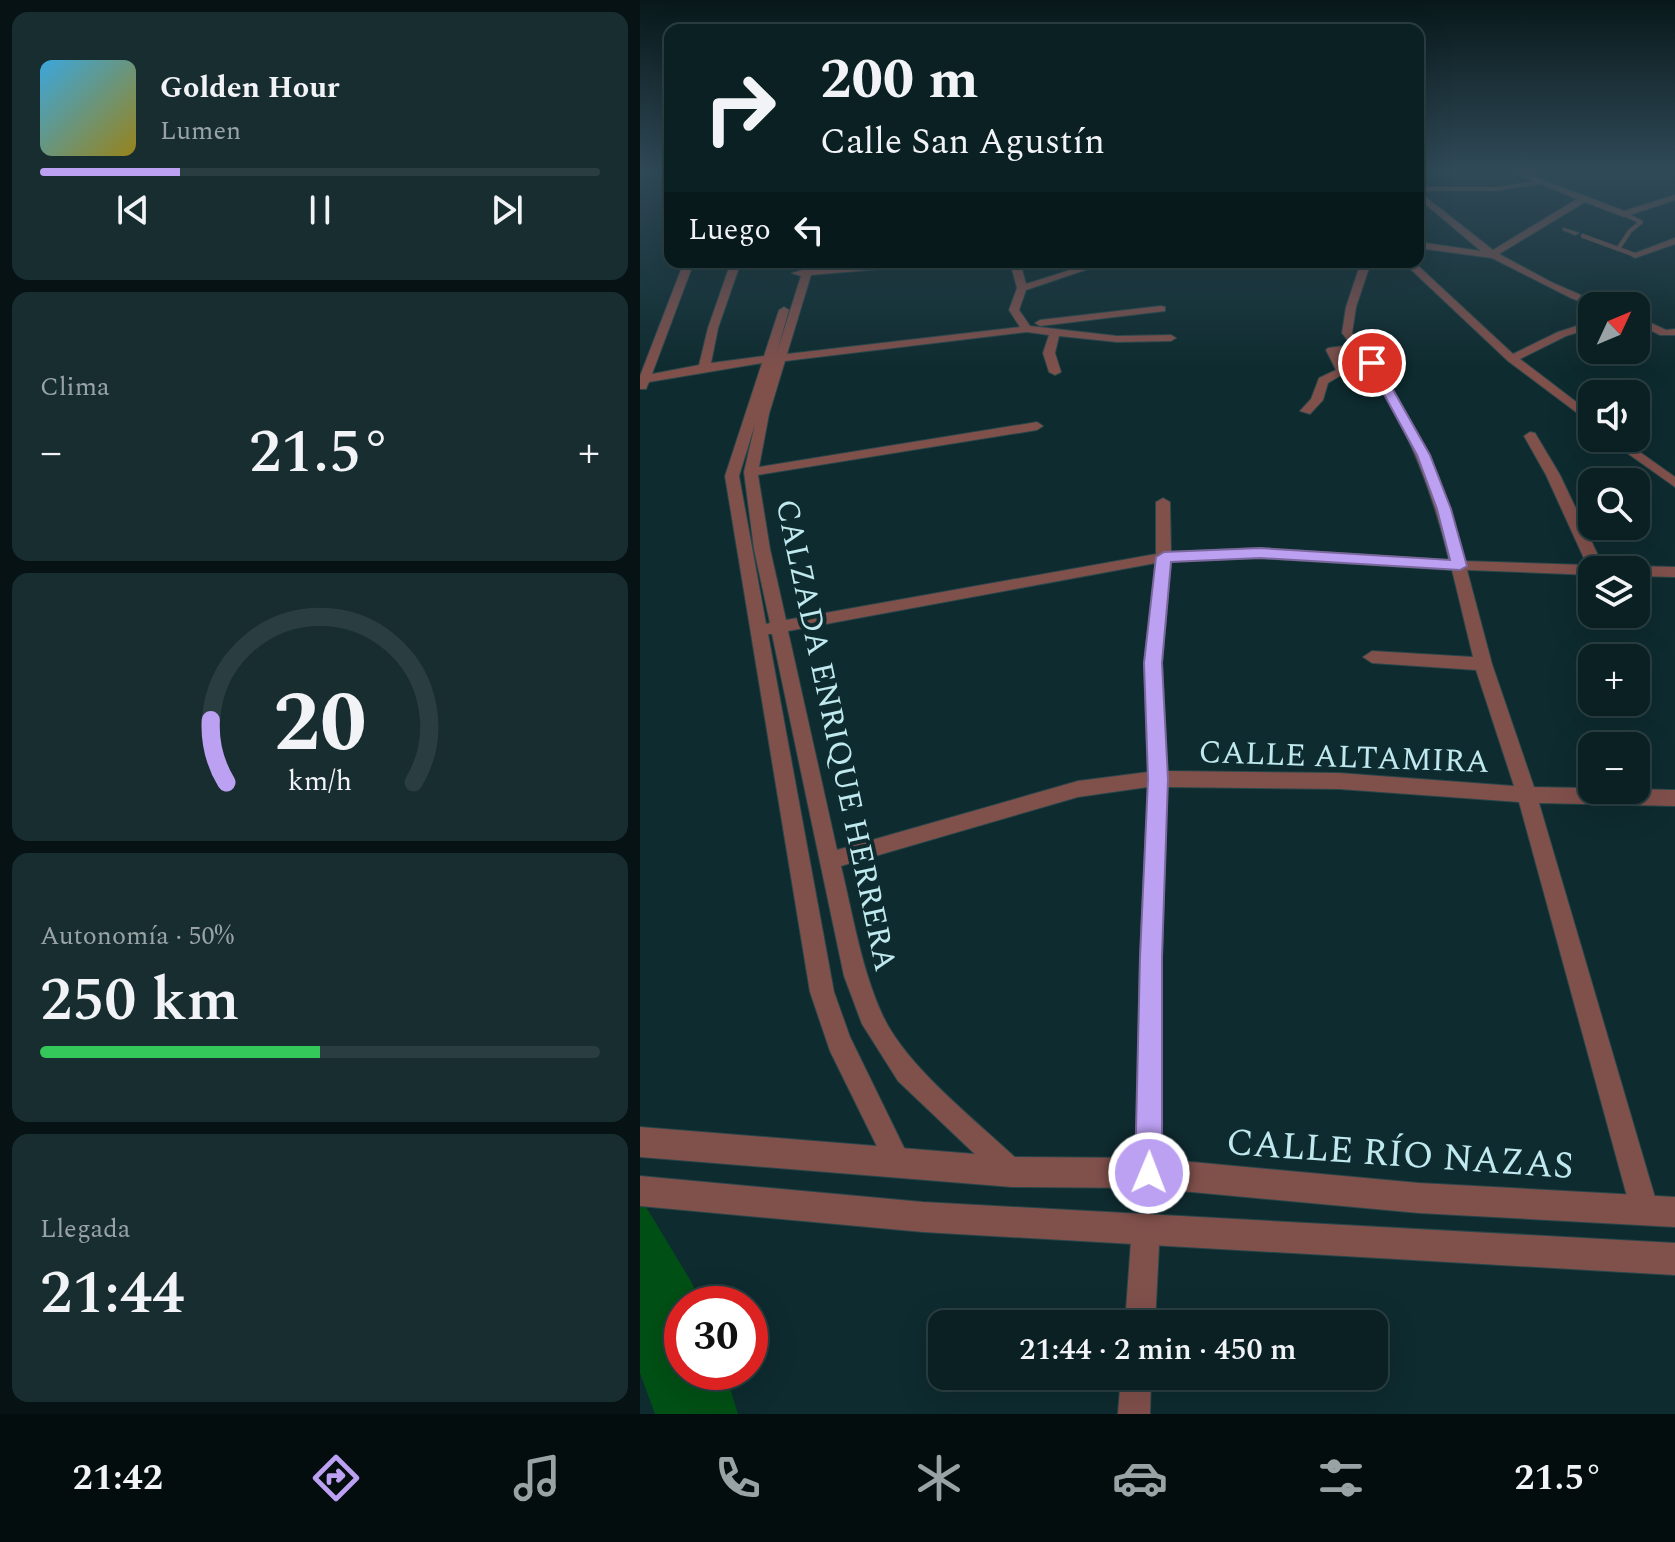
<!DOCTYPE html>
<html lang="es">
<meta charset="utf-8">
<style>
body{margin:0;font-family:Spectral,serif;background:#182d30;color:#f1f3f6;height:100vh;display:flex;flex-direction:column;font-size:30px;white-space:nowrap}
*{box-sizing:border-box;margin:0}
p{font-size:26px;color:#99a3a6}
.icon{flex:none;width:44px;height:44px;fill:none;stroke:currentColor;stroke-width:2;stroke-linecap:round;stroke-linejoin:round}
.map{position:relative;flex:1;overflow:hidden}
.drawer{display:flex;flex-direction:column;gap:12px;padding:12px;background:#061213;width:640px}
.drawer>*{flex:none}
.top-card{position:absolute;left:24px;top:24px;width:760px;height:244px;border-radius:16px;box-shadow:0 8px 32px #0002,0 0 0 2px #2a3e41;background:#0a2023;color:#f1f3f6;overflow:hidden}
.needle{width:52px;rotate:46deg}
.fabs{position:absolute;left:938px;top:292px;display:grid;gap:16px}
.fabs a{display:grid;place-items:center;width:72px;height:72px;border-radius:16px;background:#0a2023;box-shadow:0 8px 32px #0002,0 0 0 2px #2a3e41;font-size:40px}
.speed{position:absolute;left:24px;top:1286px;display:flex;gap:16px;font-size:40px;font-weight:700;text-align:center}
.speed>*{display:grid;place-content:center;width:104px;height:104px;border-radius:50%;background:#0a2023;box-shadow:0 8px 32px #0002,0 0 0 2px #2a3e41;line-height:1}
.speed .limit{border:12px solid #d22;background:#fff;color:#111}
.pin{position:absolute;display:grid;place-items:center;width:68px;height:68px;color:#fff;margin:-34px;border:4px solid #fff;border-radius:50%;box-shadow:0 2px 8px #0007}
.me{position:absolute;width:88px;margin:-44px;rotate:1deg;stroke-linejoin:round;filter:drop-shadow(0 0 6px #0008)}
.turn{display:flex;align-items:center;gap:28px;height:168px;padding:0 24px;font-size:36px}
.turn .icon{width:104px;height:104px;stroke-width:2.5}
.turn b{display:block;font-size:56px;line-height:68px}
.then{display:flex;align-items:center;height:76px;padding:0 24px;background:#0003;gap:16px;font-size:30px}
.big{font-size:60px;font-weight:600;line-height:1.1}
.drawer .tile{flex:1;display:flex;flex-direction:column;justify-content:center;gap:12px;min-width:0;padding:0 28px;border-radius:16px;background:#182d30}
.drawer .dial{align-items:center;gap:0}
.dial svg{height:208px;overflow:visible;fill:none;stroke:#2a3e41;stroke-width:7;stroke-linecap:round;text-anchor:middle}
.dial text{fill:#f1f3f6;stroke:none}
.song{display:flex;align-items:center;gap:24px}
.cover{width:96px;height:96px;border-radius:12px;background:linear-gradient(135deg,hsl(200 70% 55%),hsl(50 70% 35%))}
.played{height:8px;border-radius:4px;background:linear-gradient(90deg,#bca0f2 25%,#2a3e41 25%)}
.keys{display:flex;justify-content:space-around;direction:ltr}
.heat{display:flex;justify-content:space-between;align-items:center;font-size:44px;direction:ltr}
.charge{height:12px;border-radius:6px;background:linear-gradient(90deg,#34c759 50%,#2a3e41 0)}
.trip{position:absolute;left:288px;top:1310px;width:460px;height:80px;border-radius:16px;background:#0a2023;box-shadow:0 8px 32px #0002,0 0 0 2px #2a3e41;font-weight:600;line-height:80px;text-align:center}
.dock{display:flex;height:128px;justify-content:space-around;align-items:center;background:#040d0e;color:#99a3a6}
.dock .icon{width:56px;height:56px}
.dock .on{color:#bca0f2}
.dock b{font-size:36px;color:#f1f3f6}
main{display:flex;flex:1;min-height:0}
.map>svg:first-child{display:block}
.water{fill:#005015}
.lines{fill:none;stroke-linecap:round;stroke-linejoin:round}
.service-casing{stroke:#27464a;stroke-width:5}
.pedestrian-casing{stroke:#27464a;stroke-width:2}
.minor-casing{stroke:#27464a;stroke-width:2}
.tertiary-casing{stroke:#27464a;stroke-width:2}
.service{stroke:#80504b;stroke-width:4}
.pedestrian{fill:#80504b;fill-rule:evenodd}
.minor{fill:#80504b;fill-rule:evenodd}
.tertiary{fill:#80504b;fill-rule:evenodd}
.route{fill:#bca0f2;stroke:#7a689d;stroke-width:2}
.labels{text-anchor:middle;stroke-width:8;stroke-linejoin:round;paint-order:stroke}
.street-label{font-size:32px;fill:#bfe9ef;stroke:#0e2b2f}
.near-street-label{font-size:38px;fill:#bfe9ef;stroke:#0e2b2f}
</style>
<main>
<section class="drawer">
<div class="tile">
<div class="song"><i class="cover"></i><div><b>Golden Hour</b><p>Lumen</p></div></div>
<div class="played"></div>
<div class="keys"><svg class="icon" aria-label="previous" viewBox="0 0 24 24"><path d="M18 5L8 12l10 7zM5 5v14"/></svg><svg class="icon" aria-label="pause" viewBox="0 0 24 24"><path d="M8 5v14M16 5v14"/></svg><svg class="icon" aria-label="next" viewBox="0 0 24 24"><path d="M6 5l10 7-10 7zM19 5v14"/></svg></div>
</div>
<div class="tile"><p>Clima</p>
<div class="heat"><a>−</a><b class="big">21.5°</b><a>+</a></div>
</div>
<div class="tile dial"><svg viewBox="0 0 100 80">
<path d="M14 69A42 42 0 1 1 86 69"/>
<path d="M14 69A42 42 0 0 1 8 45" stroke="#bca0f2"/>
<text x="50" y="56" font-size="32" font-weight="700">20</text>
<text x="50" y="72" font-size="11">km/h</text>
</svg></div>
<div class="tile"><p>Autonomía · 50%</p><b class="big">250 km</b><div class="charge"></div></div>
<div class="tile"><p>Llegada</p><b class="big">21:44</b></div>
</section>
<div class="map">
<svg width="1035" height="1414" viewBox="0 0 1035 1414">
<rect width="100%" height="100%" fill="#0e2b2f"/>
<path class="water" d="M0,1197L52,1283L61,1304H42V1372H85L98,1414H15L0,1373Z"/>
<g class="lines">
<g class="service-casing">
<path id="service" d="M778,189H856L901,182
M943,236L995,255
M978,249L990,231L1001,222L984,214"/>
</g>
<g class="pedestrian-casing">
<path id="pedestrian" d="M923,228L939,233L935,235L923,230Z"/>
</g>
<g class="minor-casing">
<path id="minor" d="M869,171H880L984,211L1035,195V200L984,217L945,202L859,254L913,283L966,306H952L931,298L852,258L778,248V242L841,251L778,198V191L853,250L937,199Z
M1035,238V244L995,258L990,255Z
M44,262H54L12,374L59,365L68,328L91,262H101L78,328L71,363L124,356L139,310L144,307L149,310L136,355L161,276L152,273L163,270L165,262H175L173,269L291,262L286,265L171,275L147,354L380,327L369,310L377,288L370,262H380L386,284L446,265L451,268L386,290L379,310L390,326L477,336L531,335L536,338L531,341L477,342L419,336L415,353L421,372L415,375L409,372L403,353L409,335L387,332L145,361L129,414L119,467L397,422L403,426L397,430L118,475L130,549L146,620L516,554V502L523,498L530,502L531,552L620,548L809,560C791,485 763,414 716,352L699,353L708,371L688,383L683,400L670,414L660,411L671,399L679,378L696,370L686,350L688,348L711,345L702,333L706,307L721,262H731L716,307L712,333C768,404 801,471 825,561L947,565L906,475L884,436L890,432L895,433L920,475L965,570H952V575L827,570L852,664L894,787L1035,790V806L899,803L1019,1211L1015,1221L1005,1225L995,1221L991,1211L879,802L699,789L527,787L522,957V1173L518,1182L509,1186L500,1182L496,1173L500,957L508,787L438,797L201,866C213,916 221,967 242,1014C266,1067 337,1121 379,1161L383,1170L379,1179L370,1183L361,1179L258,1081L222,1024L204,976L132,634H128L194,992L210,1037L271,1162L267,1171L258,1175L249,1171L190,1051L170,992L85,476L122,363L9,382L6,389H0V376ZM115,424L104,472L114,549L130,623L126,624L99,476ZM620,558L812,570L833,657L732,651L723,657L732,663L836,670L874,786L699,773L527,771L522,663L531,561ZM516,563L504,663L508,772L438,781L197,850L148,631Z
M709,262L695,266L690,263L691,262Z
M763,262H774L873,354L918,332L952,321V328L926,336L880,359L952,414V424L868,361Z
M521,306L525,307V311L400,326L395,323L400,320Z
M996,316L1026,330L1035,329V335H1020L996,323Z
M966,438H980L1035,477V487Z
M996,566L1035,567V577L996,576V570H989Z
M506,1213L516,1217L520,1227L515,1324H485L492,1227L496,1217Z
M481,1376H511L510,1414H478Z"/>
</g>
<g class="tertiary-casing">
<path id="tertiary" d="M0,1127L372,1157L509,1158L779,1183L1035,1197V1227L779,1213L509,1188L372,1187L0,1157Z
M0,1176L283,1202L1035,1243V1275L283,1232L0,1206Z"/>
</g>
<use href="#service" class="service"/>
<use href="#pedestrian" class="pedestrian"/>
<use href="#minor" class="minor"/>
<use href="#tertiary" class="tertiary"/>
</g>
<linearGradient id="sky" x2="0" y2="1"><stop stop-color="#08181a"/><stop offset="0.46" stop-color="#304a58"/><stop offset="1" stop-color="#304a58" stop-opacity="0"/></linearGradient>
<rect width="1035" height="369" fill="url(#sky)"/>
<path class="route" d="M732,360L738,363L790,455L811,509L827,566L820,570L620,558L531,562L522,663L528,779L522,957V1173L518,1183L509,1187L499,1183L495,1173L500,957L508,779L504,663L516,557L524,552L620,548L810,560L797,509L777,455L727,363Z"/>
<g class="labels">
<g class="street-label">
<text transform="translate(197 735) rotate(78)" y="11">CALZADA ENRIQUE HERRERA</text>
<text transform="translate(704 756) rotate(2)" y="11">CALLE ALTAMIRA</text>
</g>
<g class="near-street-label">
<text transform="translate(760 1153) rotate(4)" y="13">CALLE RÍO NAZAS</text>
</g>
</g>
</svg>
<div class="fabs">
<a><svg class="needle" viewBox="-14 -14 28 28"><path d="M0-13l5 13h-10z" fill="#e53935"/><path d="M0 13l5-13h-10z" fill="#99a3a6"/></svg></a>
<a><svg class="icon" aria-label="sound" viewBox="0 0 24 24"><path d="M4 9h4l5-4v14l-5-4H4zM17 9q2 3 0 6"/></svg></a>
<a><svg class="icon" aria-label="search" viewBox="0 0 24 24"><circle cx="10" cy="10" r="6"/><path d="M15 15l6 6"/></svg></a>
<a><svg class="icon" aria-label="layers" viewBox="0 0 24 24"><path d="M12 4l9 5-9 5-9-5zM3 14l9 5 9-5"/></svg></a>
<a>+</a>
<a>−</a>
</div>
<div class="speed"><div class="limit">30</div></div>
<div class="pin" style="left:732px;top:363px;background:#d93025"><svg class="icon" aria-label="arrive" viewBox="0 0 24 24"><path d="M6 21V4h12l-3 4 3 4H6"/></svg></div>
<svg class="me" style="left:509px;top:1173px" viewBox="-20 -20 40 40"><circle r="17" fill="#bca0f2" stroke="#fff" stroke-width="3"/><path d="M0-11L8 9 0 5-8 9z" fill="#fff"/></svg>
<div class="trip">21:44 · 2 min · 450 m</div>
<div class="top-card">
<div class="turn"><svg class="icon" aria-label="right" viewBox="0 0 24 24"><path d="M7 20v-9h11M14 6l5 5-5 5"/></svg><div><b>200 m</b>Calle San Agustín</div></div>
<div class="then">Luego<svg class="icon" aria-label="left" viewBox="0 0 24 24"><path d="M17 20v-9H6M10 6l-5 5 5 5"/></svg></div>
</div>
</div>
</main>
<nav class="dock">
<b>21:42</b>
<svg class="icon on" aria-label="directions" viewBox="0 0 24 24"><path d="M12 3l9 9-9 9-9-9zM9 14v-3h6M13 9l2 2-2 2"/></svg>
<svg class="icon" aria-label="music" viewBox="0 0 24 24"><path d="M9 18V5l10-2v13"/><circle cx="6" cy="18" r="3"/><circle cx="16" cy="16" r="3"/></svg>
<svg class="icon" aria-label="phone" viewBox="0 0 24 24"><path d="M5 4h4l2 5-3 2q2 4 5 5l2-3 5 2v4C11 20 4 13 5 4z"/></svg>
<svg class="icon" aria-label="climate" viewBox="0 0 24 24"><path d="M12 3v18M4 7l16 10M4 17L20 7"/></svg>
<svg class="icon" aria-label="car" viewBox="0 0 24 24"><path d="M5 17H2v-5l4-1 3-4h7l3 4 3 1v5h-3M9 17h6M6 11h13"/><circle cx="7" cy="17" r="2"/><circle cx="17" cy="17" r="2"/></svg>
<svg class="icon" aria-label="filters" viewBox="0 0 24 24"><path d="M4 7h16M4 17h16"/><circle cx="9" cy="7" r="2"/><circle cx="15" cy="17" r="2"/></svg>
<b>21.5°</b>
</nav>
